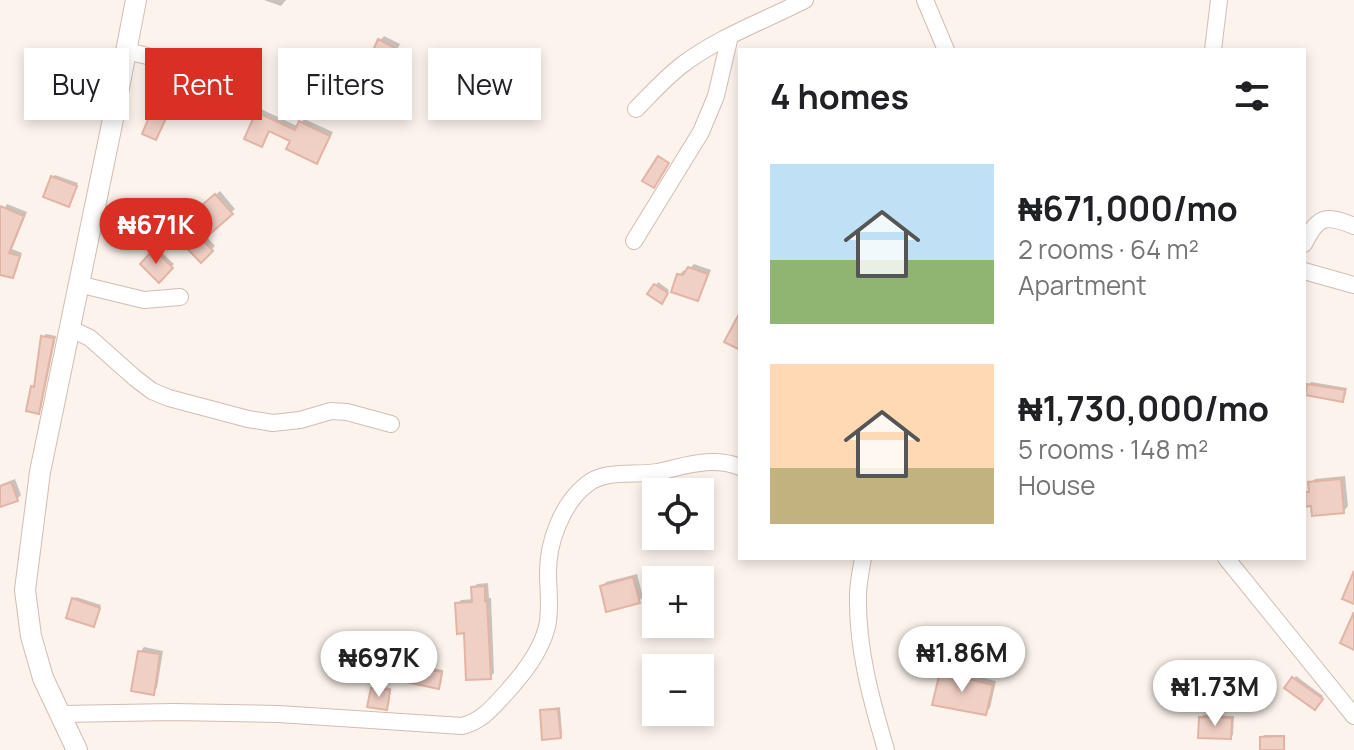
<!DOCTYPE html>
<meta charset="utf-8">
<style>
:root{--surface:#fff;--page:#f6f6f6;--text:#202124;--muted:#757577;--accent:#d93025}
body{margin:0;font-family:Manrope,sans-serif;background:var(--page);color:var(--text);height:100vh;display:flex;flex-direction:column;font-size:30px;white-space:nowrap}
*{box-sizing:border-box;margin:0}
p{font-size:26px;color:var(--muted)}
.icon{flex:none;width:44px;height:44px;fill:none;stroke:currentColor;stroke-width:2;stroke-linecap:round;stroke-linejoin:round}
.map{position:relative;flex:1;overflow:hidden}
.sheet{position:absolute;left:738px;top:48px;width:568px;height:512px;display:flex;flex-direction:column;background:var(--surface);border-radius:0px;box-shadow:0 4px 12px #0003}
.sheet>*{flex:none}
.guide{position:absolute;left:24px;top:48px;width:594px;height:72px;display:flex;gap:16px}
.tools{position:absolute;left:642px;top:478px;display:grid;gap:16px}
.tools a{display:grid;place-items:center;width:72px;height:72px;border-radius:0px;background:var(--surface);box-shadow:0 4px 12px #0003;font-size:40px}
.price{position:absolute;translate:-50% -68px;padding:0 18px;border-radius:28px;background:#fff;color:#222;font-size:26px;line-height:52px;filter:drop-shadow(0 2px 4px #0008)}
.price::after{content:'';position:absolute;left:50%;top:48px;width:24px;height:18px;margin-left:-12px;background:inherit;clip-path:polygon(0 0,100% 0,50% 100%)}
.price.active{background:var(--accent);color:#fff}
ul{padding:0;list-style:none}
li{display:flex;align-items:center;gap:24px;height:200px;padding:0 32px}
li span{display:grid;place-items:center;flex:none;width:224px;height:160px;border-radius:0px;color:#555}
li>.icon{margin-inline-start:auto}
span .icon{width:96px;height:96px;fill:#fffc;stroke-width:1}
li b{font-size:34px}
h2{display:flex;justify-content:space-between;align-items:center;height:96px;padding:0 32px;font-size:34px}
.tag{padding:0 28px;border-radius:0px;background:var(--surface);box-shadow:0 4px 12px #0003;font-size:28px;line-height:72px}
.tag.active{background:var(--accent);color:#fff}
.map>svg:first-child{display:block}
.shadow{fill:#0003}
.building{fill:#f0d0c5;stroke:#e2b4a6;stroke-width:2}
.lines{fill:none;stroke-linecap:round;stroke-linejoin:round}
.minor-casing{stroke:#d1bcb4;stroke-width:18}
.tertiary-casing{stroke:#d1bcb4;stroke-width:22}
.minor{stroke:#fff;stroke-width:16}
.tertiary{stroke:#fff;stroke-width:20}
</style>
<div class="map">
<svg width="1354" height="750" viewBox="0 0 1354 750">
<rect width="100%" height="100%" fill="#fcf3ec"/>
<!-- shadow -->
<path class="shadow" d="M264,0H286L281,6Z
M384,36L400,44L386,72L382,77L370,52Z
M157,106L169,111L156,138L155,109Z
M261,109L299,127L304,119L333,132L320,158L317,162L292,140L257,113Z
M55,175L78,183L68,205L53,177Z
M220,191L235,209L205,235L215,246L201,260L194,223L190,218Z
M7,204L27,212L12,249L22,253L16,272L12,276L0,272V217Z
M152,212L170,226L152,247L144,234L138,229Z
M157,248L174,264L159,280L143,264Z
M694,264L711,270L701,295L697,299L679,275L684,270L687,271Z
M658,282L669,290L664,299L650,294Z
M46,334L56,336L41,409L38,412L33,387L35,385L43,337Z
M1311,382L1347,388L1345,397L1343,400L1309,385Z
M1345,476L1348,506L1344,511L1313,504L1304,493L1311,489L1310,483L1315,479Z
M15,479L21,495L17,499L0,505V485Z
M637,574L643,597L639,601L602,587L606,582Z
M488,583L489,598H491L494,673L490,677L466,631L457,604L461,600L474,599L473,588L477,584Z
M76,597L101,605L93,625L74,599Z
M144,647L163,651L157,688L153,692L140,652Z
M415,665L443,670L441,685L438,687L412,668Z
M947,669L996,681L990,708L986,713L942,674Z
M1296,676L1323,696L1317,705L1287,687Z
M375,686L391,688L389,705L386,708L373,689Z
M560,707L562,734L560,736L542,711L544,709Z
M1203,715L1234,716L1233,735L1230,737L1201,718Z
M1264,735H1285V748L1284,750H1262V738Z"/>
<!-- building -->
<path class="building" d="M378,39L397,49L383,79L363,70L366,65L363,63L368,51L372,53Z
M153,107L168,114L156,140L142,134Z
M256,112L295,130L299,121L330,136L317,164L286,149L290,141L269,131L262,147L244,139Z
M658,156L669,163L654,188L642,181Z
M51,176L77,186L69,207L43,197Z
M215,194L233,214L203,240L213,251L201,263L176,237L191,223L187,218Z
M0,206L24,216L9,253L20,256L13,278L0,275Z
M149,213L169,230L152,249L139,238L142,234L135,229Z
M154,249L173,268L159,283L140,264Z
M688,267L708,274L698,301L671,292L677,274L683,275Z
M654,284L668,293L662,304L647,294Z
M740,312V350L724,342Z
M41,336L54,338L39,414L26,411L31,386L34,387Z
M1307,384L1345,390L1343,402L1305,395Z
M1341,479L1344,513L1312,516L1311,506L1304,507V492H1309L1308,482Z
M11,482L18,501L0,507V486Z
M1354,571V604L1342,599Z
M633,577L640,603L606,612L600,586Z
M485,586V601H487L491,679L466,680L464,633L457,634L455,603L472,602L471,587Z
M72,598L100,608L94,627L66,618Z
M1354,612V650L1340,643Z
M138,651L160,654L154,695L131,691Z
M411,667L442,672L439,689L406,682Z
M940,672L993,685L986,715L932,705Z
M1292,677L1323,699L1315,710L1284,688Z
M371,688L390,690L387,710L367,707Z
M558,709L561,738L542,740L540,710Z
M1199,717L1232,718L1231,739L1198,738Z
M1284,736V750H1260V737Z"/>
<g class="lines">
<!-- minor casing -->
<g class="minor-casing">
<path id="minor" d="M925,0L946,50
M1213,50L1219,0
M127,51L243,80
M636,109C651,94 665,78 682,65C719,37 764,21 805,0
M634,241L701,132L716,96L730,36
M1304,244C1318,216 1325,214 1354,226
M1304,271L1354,285
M78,284L144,300L180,297
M69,328L90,338L135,378L152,391L169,398L248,419L273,423L300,420L331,411L347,412L391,424
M863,558C861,570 858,583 858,596C857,649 871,699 886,750
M1226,558L1354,716
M61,714L173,712L279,714L462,726C482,721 492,708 505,694C523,674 540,653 547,627C551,610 548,590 548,572C548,542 562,504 586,485C604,469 634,476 657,472C686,466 711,456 740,467"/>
</g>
<!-- tertiary casing -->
<g class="tertiary-casing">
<path id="tertiary" d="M77,750L43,678L31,636L25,590L40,472L111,129L136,0"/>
</g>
<!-- minor -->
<use href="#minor" class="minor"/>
<!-- tertiary -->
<use href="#tertiary" class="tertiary"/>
</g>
</svg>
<div class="tools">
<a><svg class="icon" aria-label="locate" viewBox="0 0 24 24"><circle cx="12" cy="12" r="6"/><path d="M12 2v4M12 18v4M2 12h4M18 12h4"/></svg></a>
<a>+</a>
<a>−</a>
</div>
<b class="price active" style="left:156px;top:266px">₦671K</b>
<b class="price" style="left:962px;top:694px">₦1.86M</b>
<b class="price" style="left:379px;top:699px">₦697K</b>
<b class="price" style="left:1215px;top:728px">₦1.73M</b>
<div class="guide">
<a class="tag">Buy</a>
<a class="tag active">Rent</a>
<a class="tag">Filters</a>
<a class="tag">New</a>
</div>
<section class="sheet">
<h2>4 homes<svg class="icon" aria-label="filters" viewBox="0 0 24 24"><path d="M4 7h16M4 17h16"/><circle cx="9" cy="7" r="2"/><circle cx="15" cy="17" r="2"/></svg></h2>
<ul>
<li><span style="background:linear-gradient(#bfe0f5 60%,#8fb573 0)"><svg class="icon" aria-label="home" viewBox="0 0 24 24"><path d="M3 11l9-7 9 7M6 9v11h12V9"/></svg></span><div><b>₦671,000/mo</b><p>2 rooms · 64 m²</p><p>Apartment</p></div></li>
<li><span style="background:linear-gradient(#ffd9b3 65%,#c2b280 0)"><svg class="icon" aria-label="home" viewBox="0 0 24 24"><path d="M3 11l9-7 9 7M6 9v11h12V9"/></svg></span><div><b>₦1,730,000/mo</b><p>5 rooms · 148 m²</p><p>House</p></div></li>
</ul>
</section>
</div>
